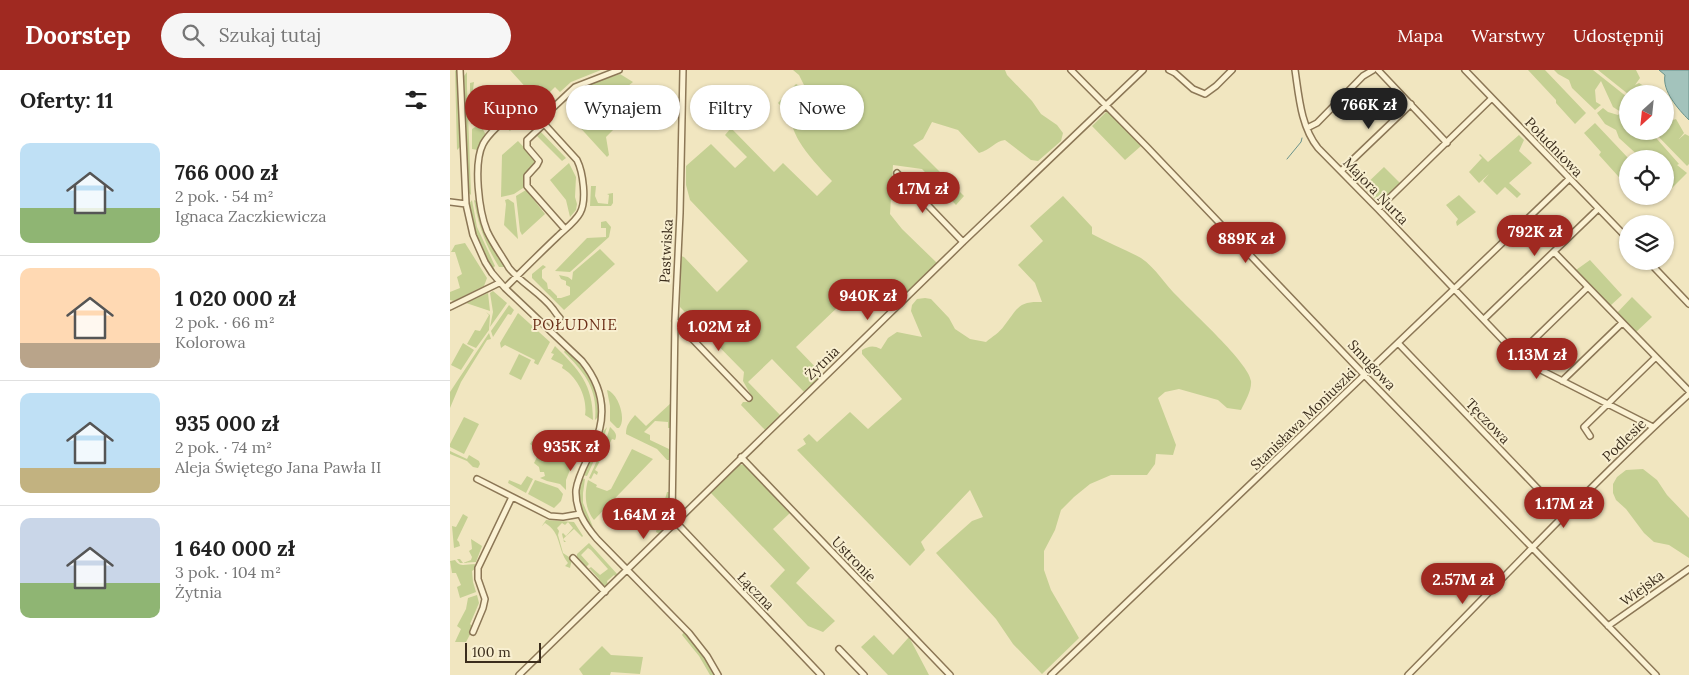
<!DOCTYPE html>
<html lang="pl">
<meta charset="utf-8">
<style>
:root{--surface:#fff;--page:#f6f6f6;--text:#222;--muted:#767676;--line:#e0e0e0;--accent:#a02921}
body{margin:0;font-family:Lora,serif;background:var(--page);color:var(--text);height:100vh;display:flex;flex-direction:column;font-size:19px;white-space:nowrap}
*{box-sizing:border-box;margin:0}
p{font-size:16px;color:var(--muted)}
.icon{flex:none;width:28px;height:28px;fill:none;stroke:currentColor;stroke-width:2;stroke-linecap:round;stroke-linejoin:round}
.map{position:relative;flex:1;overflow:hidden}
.panel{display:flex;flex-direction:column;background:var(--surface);width:450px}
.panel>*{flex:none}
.guide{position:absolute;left:15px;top:15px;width:475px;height:45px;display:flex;gap:10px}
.needle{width:32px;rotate:207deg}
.fabs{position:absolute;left:1169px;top:15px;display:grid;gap:10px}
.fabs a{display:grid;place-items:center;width:55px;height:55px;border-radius:50%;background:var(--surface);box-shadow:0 1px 4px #0004;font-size:25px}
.scale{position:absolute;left:15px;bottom:12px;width:76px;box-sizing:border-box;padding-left:5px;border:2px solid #3b2d1c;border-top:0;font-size:14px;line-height:18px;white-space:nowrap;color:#3b2d1c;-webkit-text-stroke:4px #f8efd0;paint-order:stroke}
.price{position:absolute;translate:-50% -42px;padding:0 11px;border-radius:18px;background:var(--accent);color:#fff;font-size:16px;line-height:32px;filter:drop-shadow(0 1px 2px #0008)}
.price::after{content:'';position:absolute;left:50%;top:30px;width:15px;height:11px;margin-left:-8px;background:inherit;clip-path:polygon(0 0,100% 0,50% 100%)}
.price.active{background:#222;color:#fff}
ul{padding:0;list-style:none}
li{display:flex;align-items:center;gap:15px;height:125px;padding:0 20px}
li+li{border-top:1px solid var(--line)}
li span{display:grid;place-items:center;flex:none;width:140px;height:100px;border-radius:10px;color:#555}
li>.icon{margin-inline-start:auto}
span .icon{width:60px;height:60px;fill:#fffc;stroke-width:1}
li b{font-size:21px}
h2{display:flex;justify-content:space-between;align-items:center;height:60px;padding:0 20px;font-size:21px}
.pill{padding:0 18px;border-radius:22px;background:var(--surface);box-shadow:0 1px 4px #0004;font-size:18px;line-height:45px}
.pill.active{background:var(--accent);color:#fff}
header{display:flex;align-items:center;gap:30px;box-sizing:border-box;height:70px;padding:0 25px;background:var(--accent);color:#fff}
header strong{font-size:24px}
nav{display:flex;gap:28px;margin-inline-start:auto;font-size:18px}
.search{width:350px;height:45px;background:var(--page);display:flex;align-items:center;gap:12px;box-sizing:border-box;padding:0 18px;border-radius:28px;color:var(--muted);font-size:19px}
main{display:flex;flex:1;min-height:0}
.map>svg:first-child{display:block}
.green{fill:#c5d093}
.water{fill:#a3c3bc;stroke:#69928b}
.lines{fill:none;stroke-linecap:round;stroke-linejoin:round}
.stream{stroke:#69928b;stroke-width:1}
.minor-casing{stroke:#8c7756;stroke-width:8}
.minor{stroke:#fbf2d4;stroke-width:5}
.labels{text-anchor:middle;stroke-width:4;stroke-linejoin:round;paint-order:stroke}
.street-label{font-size:14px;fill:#3b2d1c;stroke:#f8efd0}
.neighbourhood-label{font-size:15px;letter-spacing:1px;fill:#6b2f18;stroke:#f8efd0}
</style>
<header>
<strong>Doorstep</strong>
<div class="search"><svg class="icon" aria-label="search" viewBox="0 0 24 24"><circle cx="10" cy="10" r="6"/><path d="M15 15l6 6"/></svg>Szukaj tutaj</div>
<nav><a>Mapa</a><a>Warstwy</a><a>Udostępnij</a></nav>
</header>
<main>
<section class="panel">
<h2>Oferty: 11<svg class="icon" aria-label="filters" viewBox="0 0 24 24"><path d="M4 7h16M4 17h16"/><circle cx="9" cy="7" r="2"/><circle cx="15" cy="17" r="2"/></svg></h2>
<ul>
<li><span style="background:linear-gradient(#bfe0f5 65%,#8fb573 0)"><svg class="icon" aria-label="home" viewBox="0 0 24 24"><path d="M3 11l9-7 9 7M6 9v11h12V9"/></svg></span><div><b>766 000 zł</b><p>2 pok. · 54 m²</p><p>Ignaca Zaczkiewicza</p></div></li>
<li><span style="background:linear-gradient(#ffd9b3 75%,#b9a48a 0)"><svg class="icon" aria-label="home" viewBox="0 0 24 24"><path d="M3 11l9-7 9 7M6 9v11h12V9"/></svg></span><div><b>1 020 000 zł</b><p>2 pok. · 66 m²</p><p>Kolorowa</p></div></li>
<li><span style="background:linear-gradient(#bfe0f5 75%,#c2b280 0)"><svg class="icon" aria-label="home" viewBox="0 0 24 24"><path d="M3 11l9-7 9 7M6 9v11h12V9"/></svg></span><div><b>935 000 zł</b><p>2 pok. · 74 m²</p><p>Aleja Świętego Jana Pawła II</p></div></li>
<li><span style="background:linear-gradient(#c9d6e8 65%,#8fb573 0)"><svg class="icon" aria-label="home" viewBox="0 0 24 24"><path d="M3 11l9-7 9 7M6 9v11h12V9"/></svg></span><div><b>1 640 000 zł</b><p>3 pok. · 104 m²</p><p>Żytnia</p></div></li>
</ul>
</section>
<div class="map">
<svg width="1239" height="605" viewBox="0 0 1239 605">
<rect width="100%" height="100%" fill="#f1e6c0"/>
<!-- green -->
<path class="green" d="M5,0L8,3L10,77L7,80Z
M60,0H151L121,12L110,22L105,17L89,33L86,30L81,35V30L79,32L81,29L78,26L80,22Z
M343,0H555L557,5L582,31L591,44L607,55L613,63L611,71L588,91L581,90L555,70C545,71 541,80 529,83L508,60L482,52L473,69L463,75L514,126L506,135L472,99L443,95L440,144L452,159L487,193L453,226L440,235L416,210L346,277L373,305L355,323L322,289L298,312L331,346L316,361L291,335L293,332H297L302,327L293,311L294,302L230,237L231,186L234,187L267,222L298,191L240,130L236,115V96L261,74L285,98L297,87L275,65L281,58L324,102L333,93L367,126L382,111C370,98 358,86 349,71C340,55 342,47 328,33L346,14L356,19L349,5Z
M1078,0H1095L1136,43L1125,54L1106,33V30Z
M1104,0H1143L1177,27L1178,61H1200L1229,94L1227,95L1237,103L1221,119L1215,114V89H1192L1169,68L1166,60L1155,54L1147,43L1153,38L1158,42L1168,45L1171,42L1163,37L1151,11L1145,20L1146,32L1151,35L1145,40L1122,18L1119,10L1108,4Z
M1148,0H1186L1190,8L1185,15L1189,13L1207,24H1178Z
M17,2V16L21,125L18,122L14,6Z
M170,4L183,12L173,20L139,18L133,22L132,21L138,15Z
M24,12L22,27L40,45L64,28L69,31L67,37L65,34L57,42L59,44L58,45L55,43L53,46L49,45L41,47H36L20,29V13Z
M1215,28L1222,41L1219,43L1223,50L1226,49L1234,63L1229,69L1235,64L1239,66V94L1237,96L1203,61H1215Z
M121,30L123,32L121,35L127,44L142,32L149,33V39L133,49L127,46L116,34Z
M657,41L691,76L675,90L642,56Z
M149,44L168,45L171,52L156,67L159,85L157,87L125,52L128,49L139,58L144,54L141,49Z
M63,50H81L87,57L82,61L76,54L68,53L60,61L55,57Z
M1145,53L1179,89H1178L1177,116L1149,85L1151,82L1134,63Z
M30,54L36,65L28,80L22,79V59Z
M90,61L116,88L112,91L86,65Z
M1069,65L1074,70L1069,81L1082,93L1059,113L1071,124L1067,128L1055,117L1047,125L1033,111L1039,104L1029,113L1019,102L1032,88L1029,85L1030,84L1038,92Z
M68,71L85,89V92C80,100 69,107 76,116L64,124L51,127L52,85Z
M119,93L126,107L125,127L127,134L126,140L120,147L116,130L100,110Z
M934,97L950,113L929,133L913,117Z
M141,116H146L145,126L148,133L158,134L159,125L157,124L163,123V133L161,136H140Z
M76,120L95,144L72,165L70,161L66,126Z
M1009,125L1026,142L1007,156L1006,152L1008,149L996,135Z
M613,126L642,157V164C658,173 675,179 691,188C706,198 715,215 728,227C742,242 799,293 801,311C802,320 795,332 791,340L777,338L768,330L729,319L715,322L708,328L726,375L723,385L706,384L705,394L697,405H661L640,414L624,427L611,440L605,460L594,481V500L601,520L629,568L592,604L563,574L546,549L486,483L522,451L533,447L520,420L471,472L475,480L460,496L347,380L356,374L353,369L359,364L367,372L400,342L418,359L452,329L412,284V280C419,276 423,275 431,279L438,268L447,262L472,267L461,241L462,235L467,229L475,228L481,229L499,248L505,259L520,269L536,272C542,267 550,262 554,256C568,238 568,231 592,232L585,213L568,195L593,171L580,156Z
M58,129L64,133L68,169L54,155L56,134L55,130Z
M22,130L27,157L45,196L43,198C28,182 22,155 19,134Z
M24,130L28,132L32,152L56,197H49C36,176 28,155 24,130Z
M156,151L161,157L159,167L120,202L105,201L137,168L156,167V158H151V152Z
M15,173L37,208L34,216L4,231L0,230V222L10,218L7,207L12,204L5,182H1L5,175Z
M150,179L165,194L114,240L82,208V204L93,195L96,197L92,200V208L97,213L98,219H100L107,226V228H111L120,225V217L116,215V211L111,209L109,205L118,207L122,210L123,202Z
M1140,190L1172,225L1160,236L1126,200Z
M43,221L57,233L40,257L43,242L40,223Z
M38,223L40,241L16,233Z
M1182,227L1202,247L1185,263L1166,244Z
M59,235L64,240L61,245L58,244L43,267L41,261Z
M36,242L40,245L39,260L26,278L17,274L25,260L30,261L39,245Z
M68,243L100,272L88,295L84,293L85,290L55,275L51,278L50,273Z
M39,263L41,269L37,270L11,312L0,338V322Z
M13,273L24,280L11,300L1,295Z
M105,276C129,300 143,314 143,350L135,345C138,328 127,306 112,298L113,295L101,289L104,284L101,283Z
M116,279C136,299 149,318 148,347L145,350C148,319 135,303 114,282Z
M69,284L81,290L71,310L59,304Z
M157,320C168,323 177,349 169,358H167L160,351V336Z
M221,333V358H218V352L205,351L194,362L200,365V370L219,379V390H217L207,379L176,364C176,355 180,351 185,345L196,356Z
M14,347L29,354L14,384L0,377V374Z
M157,357L152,373L137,406L133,405L152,363Z
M160,357C164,361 168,364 165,370L162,369L145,400L148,402L147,405L144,403L141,409L139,408L155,373Z
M82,371C91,375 99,376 108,381L106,386L120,392L121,391L111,385L112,383L124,390L116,410V420L110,414L97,411L90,408L95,406L94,402H90L89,397L84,393L90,381L80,374Z
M182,379L203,389L144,450C135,439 134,424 138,410L147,415L146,417L157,421L161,419Z
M0,381L17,389L19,385L29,391L30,394L28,398L23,397L17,391L0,384Z
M288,394L294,395L340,443L323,459L360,498L346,513L385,551L373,562L358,556L320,516L335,500L260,422Z
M1193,399L1207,410L1217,425L1239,448V488L1219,475L1204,472L1194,463L1176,439L1166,430L1163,423V414L1167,407L1176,400Z
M77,406L83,409L76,423L58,413L59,410L71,415Z
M132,408L135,409L133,423V433L143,457C129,445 127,426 132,408Z
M85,410L108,418L113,424L111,431L104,438L78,424Z
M217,422H219L221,451L219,453L217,448L213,447L212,451L218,456L210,464L206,462Z
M13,444L18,447L7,470L9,472L10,476L4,478L2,456L6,457Z
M96,450L124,452L133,466L132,467L124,459L113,469L116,472H114L112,464L113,463L116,466L123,458L118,452L115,455L112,453L107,458L109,461L108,465L113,483L122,489L120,498L115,496L118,493C107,479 112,463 95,453L92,456Z
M21,469L32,476L26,492L10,493L7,489H10L13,493L21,490L22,487L19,481L22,479Z
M139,473L168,505L166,507L164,505L157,511L158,515L155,516L148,512L149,509L140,499L137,500L141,497L150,505L158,499L141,480L138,478L131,485L139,494L136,497L127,487V484Z
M5,490C10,498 16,494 25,494V499L22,501L23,512L26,522L10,528L7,517L11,515L6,503H2L0,491Z
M27,525L29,533L20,554L24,557L16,572H5L11,559L7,556L16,539L18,528Z
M234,562L247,577L265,605H260L249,586L232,565Z
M424,565L443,585L459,567L479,605H438L411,577Z
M152,576L161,585L193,587L190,604L161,602L160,605H133L129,599Z"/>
<!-- water -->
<path class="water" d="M1209,0H1239V50C1228,39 1212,21 1215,5Z"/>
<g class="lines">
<!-- stream -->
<path class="stream" d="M837,89L851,72L852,68"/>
<!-- minor casing -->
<g class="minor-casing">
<path id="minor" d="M10,0L16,134L23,165L35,192L42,203L55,218L132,291C153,317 158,346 143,377C137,391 128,405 126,420C125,440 135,455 147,469L239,563L257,586L268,605
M233,0L230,143L225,250L222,448L371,605
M621,0L697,77L922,313L1206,605
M719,0L725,3L743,19L755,24L766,16L782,0
M845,0C849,27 851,57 868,78L928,139L1071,289L1079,294L1203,357
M928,0L997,73
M1015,0L1178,169
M90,50L125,17L169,0
M94,54L77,70V77L89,91L87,95L77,106V116L115,159
M857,58L867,53L913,6L923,0
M891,101L961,34
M447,103L513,172
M0,132L16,134
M928,139L1042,28
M1105,183L1239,321
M1198,191L1239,234
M55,218C72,201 90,183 108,166C115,159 125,152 130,143C137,131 133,102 127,90L75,33C62,45 41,59 33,74C23,94 29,141 37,161C43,174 52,186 59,198C71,213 91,223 103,239C105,242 107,245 110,248
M0,237L49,213
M1034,249L1148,139
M225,251L299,328
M948,273L1113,445
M1068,285L1138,217
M1112,311L1172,253
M1140,366L1134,357L1206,287
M291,387L500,605
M27,409L100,446L113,447L130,444
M123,488L155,522
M1158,556L1239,499
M23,562L33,538L35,529L28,509V498L62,427
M389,579L414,605
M69,605L513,172L693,0
M601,605L1119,109
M958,605C1051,511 1141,414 1239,324"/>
</g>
<!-- minor -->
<use href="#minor" class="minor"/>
</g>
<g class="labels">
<!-- street labels -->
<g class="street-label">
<text transform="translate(1104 77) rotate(46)" y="5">Południowa</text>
<text transform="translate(926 121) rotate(46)" y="5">Majora Nurta</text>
<text transform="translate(216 181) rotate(-87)" y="5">Pastwiska</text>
<text transform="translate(372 293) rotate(-44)" y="5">Żytnia</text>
<text transform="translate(922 295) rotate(47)" y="5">Smugowa</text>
<text transform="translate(853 349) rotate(-44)" y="5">Stanisława Moniuszki</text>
<text transform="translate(1038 351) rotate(46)" y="5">Tęczowa</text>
<text transform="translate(1174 370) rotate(-44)" y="5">Podlesie</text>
<text transform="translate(404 489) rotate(46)" y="5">Ustronie</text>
<text transform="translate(1192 518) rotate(-36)" y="5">Wiejska</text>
<text transform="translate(306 521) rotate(46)" y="5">Łączna</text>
</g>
<!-- neighbourhood labels -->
<g class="neighbourhood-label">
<text x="125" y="260">POŁUDNIE</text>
</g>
</g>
</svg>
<div class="fabs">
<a><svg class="needle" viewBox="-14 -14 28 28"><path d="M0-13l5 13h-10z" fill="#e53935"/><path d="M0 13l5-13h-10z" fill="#767676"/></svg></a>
<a><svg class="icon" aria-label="locate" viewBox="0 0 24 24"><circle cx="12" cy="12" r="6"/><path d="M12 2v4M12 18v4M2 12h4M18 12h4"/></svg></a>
<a><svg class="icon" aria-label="layers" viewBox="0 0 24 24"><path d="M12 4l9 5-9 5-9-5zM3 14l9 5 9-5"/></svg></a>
</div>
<div class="scale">100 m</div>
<b class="price active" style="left:919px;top:60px">766K zł</b>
<b class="price" style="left:473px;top:144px">1.7M zł</b>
<b class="price" style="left:1085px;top:187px">792K zł</b>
<b class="price" style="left:796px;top:194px">889K zł</b>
<b class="price" style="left:418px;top:251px">940K zł</b>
<b class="price" style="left:269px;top:282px">1.02M zł</b>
<b class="price" style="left:1087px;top:310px">1.13M zł</b>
<b class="price" style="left:121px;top:402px">935K zł</b>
<b class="price" style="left:1114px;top:459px">1.17M zł</b>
<b class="price" style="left:194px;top:470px">1.64M zł</b>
<b class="price" style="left:1013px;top:535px">2.57M zł</b>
<div class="guide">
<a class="pill active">Kupno</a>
<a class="pill">Wynajem</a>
<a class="pill">Filtry</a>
<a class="pill">Nowe</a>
</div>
</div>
</main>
